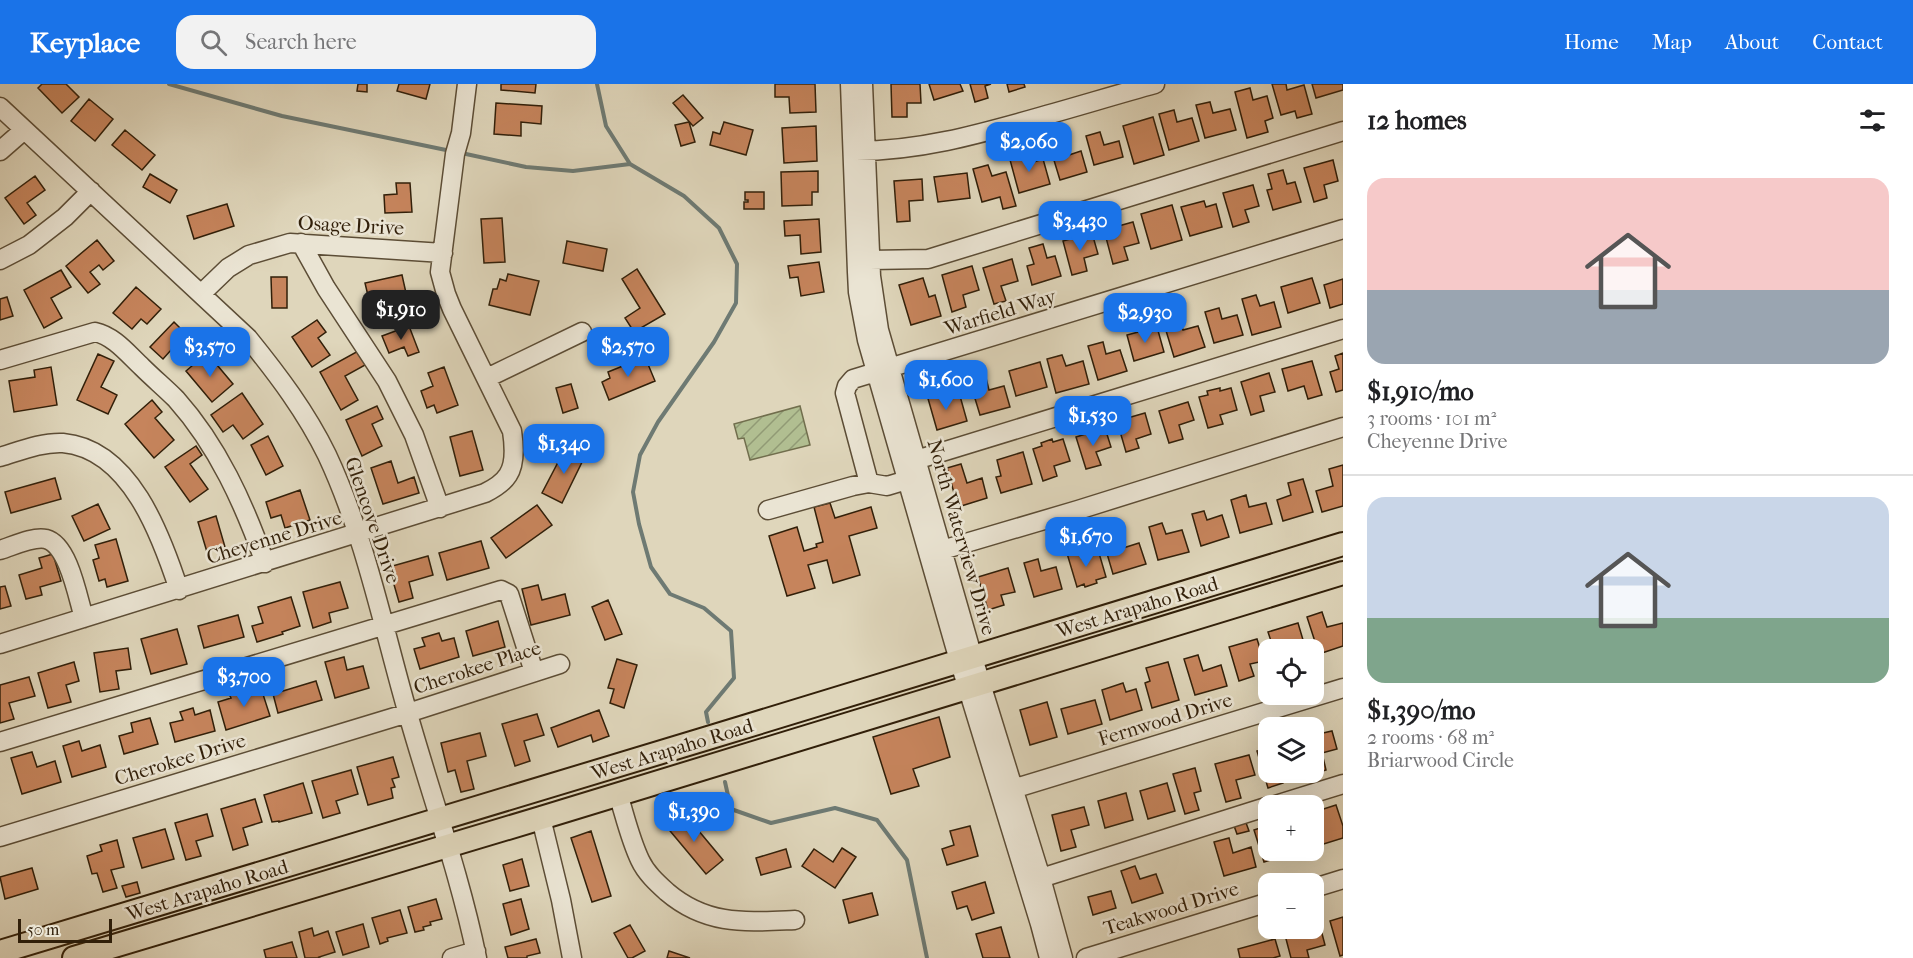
<!DOCTYPE html>
<meta charset="utf-8">
<style>
:root{--surface:#fff;--page:#f2f2f2;--text:#202124;--muted:#757577;--line:#e0e0e0;--accent:#1a73e8}
body{margin:0;font-family:"IM FELL French Canon",serif;background:var(--page);color:var(--text);height:100vh;display:flex;flex-direction:column;font-size:22px;white-space:nowrap}
*{box-sizing:border-box;margin:0}
p{font-size:20px;color:var(--muted)}
.icon{flex:none;width:33px;height:33px;fill:none;stroke:currentColor;stroke-width:2;stroke-linecap:round;stroke-linejoin:round}
.map{position:relative;flex:1;overflow:hidden}
.panel{display:flex;flex-direction:column;background:var(--surface);width:570px}
.panel>*{flex:none}
.buttons{position:absolute;left:1258px;top:555px;display:grid;gap:12px}
.buttons a{display:grid;place-items:center;width:66px;height:66px;border-radius:12px;background:var(--surface);box-shadow:0 6px 24px #0002;font-size:30px}
.scale{position:absolute;left:18px;bottom:15px;width:94px;box-sizing:border-box;padding-left:6px;border:3px solid #311f09;border-top:0;font-size:16px;line-height:21px;white-space:nowrap;color:#311f09;-webkit-text-stroke:4px #eae4d3;paint-order:stroke}
.price{position:absolute;translate:-50% -51px;padding:0 14px;border-radius:12px;background:var(--accent);color:#fff;font-size:20px;line-height:39px;filter:drop-shadow(0 2px 3px #0008)}
.price::after{content:'';position:absolute;left:50%;top:36px;width:18px;height:14px;margin-left:-9px;background:inherit;clip-path:polygon(0 0,100% 0,50% 100%)}
.price.active{background:#222;color:#fff}
ul{padding:0;list-style:none}
li{display:grid;align-content:center;gap:12px;height:318px;padding:0 24px}
li+li{border-top:2px solid var(--line)}
li span{display:grid;place-items:center;height:186px;border-radius:18px;color:#555}
li>.icon{margin-inline-start:auto}
span .icon{width:108px;height:108px;fill:#fffc;stroke-width:1}
li b{font-size:26px}
h2{display:flex;justify-content:space-between;align-items:center;height:72px;padding:0 24px;font-size:26px}
header{display:flex;align-items:center;gap:36px;box-sizing:border-box;height:84px;padding:0 30px;background:var(--accent);color:#fff}
header strong{font-size:28px}
nav{display:flex;gap:33px;margin-inline-start:auto;font-size:21px}
.search{width:420px;height:54px;background:var(--page);display:flex;align-items:center;gap:15px;box-sizing:border-box;padding:0 21px;border-radius:18px;color:var(--muted);font-size:22px}
main{display:flex;flex:1;min-height:0}
.map>svg:first-child{display:block}
.garden{fill:url(#garden-furrows);stroke:#716e4d;stroke-width:1.5}
.lines{fill:none;stroke-linecap:round;stroke-linejoin:round}
.stream{stroke:#6e7a73;stroke-width:4}
.building{fill:#c6845c;stroke:#311f09;stroke-width:1.5}
.minor-casing{stroke:#5c4d36;stroke-width:21}
.major-casing{stroke:#311f09;stroke-width:26}
.minor{stroke:#eae4d3;stroke-width:18}
.major{stroke:#dfd6bb;stroke-width:22}
.labels{text-anchor:middle;stroke-width:5;stroke-linejoin:round;paint-order:stroke}
.street-label{font-size:20px;fill:#311f09;stroke:#eae4d3}
</style>
<header>
<strong>Keyplace</strong>
<div class="search"><svg class="icon" aria-label="search" viewBox="0 0 24 24"><circle cx="10" cy="10" r="6"/><path d="M15 15l6 6"/></svg>Search here</div>
<nav><a>Home</a><a>Map</a><a>About</a><a>Contact</a></nav>
</header>
<main>
<div class="map">
<svg width="1343" height="874" viewBox="0 0 1343 874">
<defs>
<pattern id="garden-furrows" width="10" height="10" patternUnits="userSpaceOnUse" patternTransform="scale(1.5)"><rect width="10" height="10" fill="#b1be91"/><path d="M-1 1l2-2M0 10L10 0M9 11l2-2" fill="none" stroke="#919a75"/></pattern>
</defs>
<rect width="100%" height="100%" fill="#dfd6bb"/>
<filter id="stains"><feTurbulence type="fractalNoise" baseFrequency=".00333" numOctaves="4"/><feColorMatrix values="0 0 0 0 .2 0 0 0 0 .09 0 0 0 0 .02 0 0 0 .5 -.17"/></filter>
<radialGradient id="worn" r=".72"><stop offset=".6" stop-color="#630" stop-opacity="0"/><stop offset="1" stop-color="#630" stop-opacity=".3"/></radialGradient>
<!-- garden -->
<path class="garden" d="M800,322L810,361L750,376L744,354L738,355L734,340Z"/>
<g class="lines">
<!-- stream -->
<path class="stream" d="M169,0L282,32L446,66
M597,0L606,42L630,80L684,112L719,144L737,180L736,219L714,258L658,338L640,371L633,408L639,440L651,483L670,510L704,524L731,547L734,594L706,628L708,638
M466,70L526,83L573,87L630,80
M725,698L731,725L771,739L835,724L877,736L907,776L927,874"/>
</g>
<!-- building -->
<path class="building" d="M42,0H66L79,13L62,29L38,4Z
M358,0H367V8L357,7Z
M399,0H430L426,15L397,7Z
M501,0H536L535,9L501,6Z
M775,0H815L816,28L790,29L789,13H775Z
M891,0H920L921,19H907V33H892Z
M929,0H960L963,7L934,16Z
M970,0H991L985,2L988,14L975,18Z
M1007,0H1024L1025,3L1009,8Z
M1272,0H1286L1287,6L1304,1L1312,30L1297,34L1295,27L1281,31Z
M1312,0H1343V6L1316,14Z
M1250,4L1253,16L1267,12L1273,34L1265,37L1268,48L1247,54L1235,8Z
M683,11L703,34L693,42L673,19Z
M89,15L113,35L95,57L71,37Z
M1210,18L1213,29L1230,25L1236,46L1205,54L1196,21Z
M496,19L542,22L541,40L521,38V52L494,50Z
M1174,26L1177,38L1192,34L1199,57L1169,66L1159,30Z
M1153,33L1164,71L1134,80L1123,42Z
M689,38L695,58L681,62L675,41Z
M724,38L753,46L746,71L710,61L713,48L720,50Z
M816,42L817,77L784,79L782,44Z
M125,46L155,71L142,86L112,61Z
M1100,48L1104,61L1119,57L1123,73L1094,81L1086,52Z
M1062,60L1066,72L1081,67L1087,88L1060,96L1050,63Z
M1023,68L1027,80L1043,75L1050,100L1019,109L1009,72Z
M1333,76L1338,97L1324,101L1327,114L1314,118L1304,84Z
M988,81L992,92L1006,88L1016,122L1003,125L1000,113L982,118L973,85Z
M1283,86L1287,100L1295,98L1301,118L1273,126L1267,106L1272,105L1268,90Z
M818,87V108H812V121L782,122L781,88Z
M967,89L970,114L938,118L934,93Z
M150,90L177,106L170,119L143,103Z
M35,92L45,106L27,119L36,131L24,140L5,114Z
M922,95L923,116L909,117L910,137L897,138L894,97Z
M396,99H410L412,128L385,129L384,111L397,110Z
M1253,101L1259,122L1245,126L1249,138L1233,143L1223,109Z
M745,108H764V125H744V118H748V116H745Z
M1204,117L1206,123L1216,120L1222,143L1190,152L1181,123Z
M227,120L234,142L194,155L187,132Z
M1172,121L1182,156L1151,165L1141,130Z
M502,134L505,178L484,179L481,135Z
M819,135L821,168L801,170L800,151L785,152L784,137Z
M1133,138L1139,159L1124,163L1128,176L1113,180L1104,146Z
M1092,149L1098,170L1084,174L1087,187L1072,191L1063,157Z
M97,156L114,177L103,186L99,181L90,188L100,200L88,209L66,182Z
M567,157L607,165L603,187L563,179Z
M1043,160L1047,174L1055,172L1061,192L1032,201L1027,182L1034,180L1029,164Z
M1012,175L1018,197L1001,202L1006,217L994,220L983,184Z
M819,178L824,208L801,212L798,193L790,194L788,182Z
M972,182L979,206L963,211L966,223L952,228L942,191Z
M637,185L665,230L634,248L625,234L640,224L622,195Z
M61,186L71,203L51,214L62,234L44,244L24,206Z
M508,190L539,197L530,231L489,221L493,205H497L500,195L506,197Z
M402,191L410,227L389,232L385,213L369,216L365,199Z
M271,193H287V224H272Z
M923,194L929,213L935,211L941,232L911,241L899,201Z
M1312,194L1320,219L1288,229L1281,203Z
M1343,195V220L1330,224L1324,201Z
M136,203L161,225L147,240L141,235L132,245L113,229Z
M1256,211L1260,222L1274,218L1281,243L1252,251L1242,215Z
M7,213L13,232L0,236V215Z
M1219,224L1222,235L1237,231L1243,251L1214,259L1205,228Z
M1180,235L1183,246L1198,242L1205,263L1174,273L1164,240Z
M317,236L326,248L318,254L330,271L312,283L292,253Z
M174,238L195,259L180,275L171,266L163,275L150,263Z
M409,242L419,268L408,272L404,263L389,269L382,252Z
M1157,243L1164,268L1134,277L1127,251Z
M1103,258L1106,270L1120,266L1127,287L1098,296L1088,262Z
M360,266L367,280L345,292L358,316L341,326L320,288Z
M207,269L233,300L212,318L186,287Z
M1343,269V306L1336,308L1330,288L1339,285L1335,272Z
M98,270L114,277L101,303L117,311L108,330L77,316Z
M1062,271L1066,282L1083,277L1089,300L1056,309L1047,275Z
M645,273L655,297L609,316L602,298L610,294L608,288Z
M1312,277L1322,311L1308,315L1304,302L1288,307L1282,285Z
M1040,278L1047,303L1016,312L1009,287Z
M51,283L57,321L14,328L9,297L35,293L34,286Z
M444,283L458,321L437,329L434,321L427,324L421,307L433,302L428,289Z
M1269,289L1275,308L1260,312L1264,327L1251,331L1241,298Z
M986,294L989,306L1004,302L1010,323L980,331L970,298Z
M571,300L578,324L563,329L556,304Z
M1220,304V307L1231,304L1237,326L1220,331L1223,340L1208,344L1199,313L1208,311L1207,307Z
M941,307L944,317L960,312L967,337L937,346L927,311Z
M242,309L263,340L243,355L233,341L223,348L211,331Z
M152,316L162,328L155,334L174,356L154,374L125,340Z
M1188,318L1194,336L1179,341L1183,355L1169,359L1159,327Z
M377,322L383,335L372,340L382,362L362,372L346,336Z
M1145,329L1151,350L1136,355L1139,364L1126,368L1117,337Z
M1105,344L1111,363L1096,368L1101,381L1086,385L1076,353Z
M472,347L483,386L460,392L450,353Z
M268,352L283,382L266,391L251,361Z
M1052,355L1053,358L1063,355L1070,377L1054,382L1057,392L1043,397L1033,365L1042,362L1041,359Z
M196,362L202,371L190,380L208,405L190,418L165,383Z
M566,363L585,372L562,419L542,409Z
M1023,368L1032,400L1001,409L996,393L1001,392L997,376Z
M391,377L398,399L414,393L419,409L383,420L371,384Z
M961,380L967,399L982,394L987,414L958,423L947,384Z
M1343,381V422L1322,428L1316,407L1333,402L1329,385Z
M55,394L61,415L11,429L5,408Z
M1303,395L1313,428L1283,437L1277,416L1291,411L1288,399Z
M300,406L310,436L285,444L281,431L271,434L266,418Z
M1246,411L1249,423L1266,419L1272,440L1240,449L1231,416Z
M830,419L835,434L871,423L877,444L849,452L860,491L833,499L827,476L808,481L815,504L787,512L769,452L797,443L804,467L817,463L816,460L823,458L814,423Z
M98,420L110,445L84,457L72,432Z
M537,421L552,441L506,474L491,454Z
M1204,427L1207,436L1222,431L1229,453L1201,462L1192,430Z
M216,432L225,463L207,468L198,438Z
M1162,439L1166,450L1182,446L1189,468L1158,476L1149,443Z
M1116,451L1120,465L1139,459L1146,480L1113,490L1103,456Z
M116,455L128,497L107,503L105,495L99,497L93,476L99,474L95,461Z
M481,457L489,484L447,496L439,469Z
M1078,462L1082,475L1099,469L1106,493L1096,496L1097,499L1085,503L1084,500L1077,503L1066,466Z
M53,470L61,497L40,503L42,511L26,515L19,491L42,484L39,474Z
M428,472L433,491L409,498L413,514L399,518L389,483Z
M1038,475L1041,487L1056,483L1062,505L1034,513L1024,479Z
M1008,484L1015,508L1001,511L1004,521L988,526L978,493Z
M340,498L348,524L329,529L331,538L313,544L303,508Z
M538,501L542,516L565,510L570,531L531,541L522,505Z
M5,502L11,522L0,525V503Z
M291,513L300,542L282,548L283,550L257,558L252,542L263,539L258,523Z
M608,516L622,550L605,556L592,523Z
M1322,528L1327,543L1343,539V562L1319,570L1307,533Z
M238,531L244,553L204,564L198,542Z
M498,537L505,563L473,572L466,547Z
M1298,539L1306,566H1274L1268,548Z
M177,545L187,580L151,590L141,555Z
M439,549L442,557L454,554L459,573L420,585L414,565L425,562L422,554Z
M1257,555L1264,577L1250,580L1254,592L1239,597L1229,563Z
M128,564L131,585L116,587L119,605L100,608L94,569Z
M1198,571L1203,587L1221,581L1227,602L1195,611L1184,575Z
M344,573L347,586L363,582L369,604L335,614L325,578Z
M617,575L637,581L624,624L610,619L614,605L608,604Z
M74,578L79,597L66,601L71,618L48,624L38,589Z
M1168,578L1179,616L1152,624L1145,599L1150,597L1146,584Z
M29,593L35,612L9,619L14,635L0,639V601Z
M316,597L322,616L278,629L273,610Z
M1123,599L1126,608L1136,605L1142,626L1110,636L1102,606Z
M260,601L270,632L226,646L218,618L231,614L229,610Z
M1095,616L1102,640L1068,650L1061,625Z
M1047,618L1057,653L1030,661L1020,626Z
M193,624L195,631L210,626L215,647L175,658L170,639L183,636L180,628Z
M599,626L609,652L593,658L591,651L558,663L551,644Z
M537,630L544,651L524,657L530,677L515,682L502,640Z
M939,633L950,673L913,685L919,702L891,710L873,653Z
M150,634L158,660L124,670L119,652L133,648L131,639Z
M1332,647L1337,665L1322,669L1326,686L1309,691L1308,688H1314V651Z
M480,649L486,672L467,677L474,705L461,708L455,686L448,688L441,659Z
M79,657L82,667L100,661L106,683L72,693L63,662Z
M1269,664V688H1280L1283,699L1268,704L1257,667Z
M32,668L37,683L55,677L61,698L22,710L11,674Z
M1249,671L1255,691L1236,696L1241,714L1226,718L1215,680Z
M393,673L399,693L392,695L395,703L391,704L393,714L368,721L357,683Z
M1195,684L1201,707L1194,709L1199,726L1185,730L1173,690Z
M351,686L358,710L336,717L340,729L323,734L312,697Z
M303,699L312,729L279,738V737L272,738L264,711Z
M1167,699L1175,727L1148,735L1140,707Z
M1126,709L1133,736L1105,744L1098,717Z
M255,715L262,738L243,744L248,761L233,766L221,725Z
M1336,721L1343,742V754L1314,763V728Z
M1084,723L1089,741L1071,746L1076,763L1061,767L1052,731Z
M683,728L723,776L706,790L666,742Z
M207,730L213,752L196,757L201,772L186,776L175,739Z
M1245,736L1249,747L1237,750L1233,739Z
M1269,741V766H1295L1296,768L1264,778L1254,746Z
M970,742L978,772L947,781L942,765L954,761L950,747Z
M165,745L174,775L142,784L133,754Z
M591,747L611,812L592,818L571,754Z
M1229,754L1233,769L1251,763L1256,783L1224,792L1214,758Z
M117,756L124,783L111,786L117,804L103,808L97,789L92,790L87,772L102,767L100,761Z
M842,764L856,773L835,804L802,782L814,765L833,778Z
M786,765L791,783L761,791L756,774Z
M522,775L529,802L510,807L503,781Z
M1135,782L1140,795L1156,790L1163,809L1132,819L1121,787Z
M32,784L38,805L5,815L0,793Z
M137,798L140,809L126,813L122,802Z
M985,798L994,829L972,836L967,822L957,825L952,808Z
M1111,807L1116,824L1093,831L1088,813Z
M872,809L878,831L849,839L843,816Z
M436,815L442,835L430,838L431,841L423,843L424,846L415,848L408,823Z
M521,815L529,845L511,851L503,820Z
M400,826L407,849L387,854L388,857L380,860L372,834Z
M1343,833V871L1340,872L1330,837Z
M363,840L369,863L343,871L336,848Z
M630,841L645,867L632,874H628L614,849Z
M1320,842L1325,861L1307,866L1309,874H1291L1285,851Z
M1001,843L1010,874H983L976,850Z
M312,844L314,852L328,847L335,868L319,873L320,874H305L299,848Z
M536,855L540,869L527,872V874H508L505,863Z
M1275,855L1280,872L1273,874H1240L1238,865Z
M292,858L297,874H266L264,866Z
M669,867L690,874H667Z"/>
<g class="lines">
<!-- minor casing -->
<g class="minor-casing">
<path id="minor" d="M850,0L857,188L858,208L867,256L956,566L1040,840L1049,874
M863,0L871,192L879,246L973,574L1041,794L1063,874
M0,23L248,254C278,291 306,328 327,371C365,452 383,543 408,630C431,711 460,791 477,874
M0,67L24,46
M856,67C918,67 976,51 1036,34C1076,23 1115,11 1155,0
M301,159L326,204L387,297L414,351L440,424
M0,176L29,161L65,133L91,107
M870,176L928,175L1343,47
M201,210L228,184L249,171L290,159L443,169
M0,276L95,248C114,252 128,270 142,283C153,294 165,304 176,315C218,362 244,420 265,479
M487,294L582,248
M0,373C20,367 41,358 63,359C130,365 161,451 179,506
M916,376L1343,245
M869,399L887,402L907,396
M768,426L853,402L869,399L845,309L847,302L853,295L1343,145
M0,466C13,462 33,452 46,455C69,461 78,515 84,534
M932,469L1078,426L1343,343
M0,560L485,409C493,405 503,399 508,391C516,379 514,360 512,347L452,225L446,210L440,188L455,70L461,49L467,0
M0,658L501,506L509,510L534,588
M1003,708L1343,604
M618,710C625,732 630,755 640,776C646,789 657,799 667,808C707,842 746,838 795,836
M1272,722L1343,700
M541,734L561,816L572,874
M0,753L408,629L560,580
M1041,794L1269,722
M1314,804L1343,795
M452,874L476,867
M1086,874L1269,818"/>
</g>
<!-- major casing -->
<g class="major-casing">
<path id="major" d="M0,868L708,654L1343,460
M74,874L541,734L1343,489"/>
</g>
<!-- minor -->
<use href="#minor" class="minor"/>
<!-- major -->
<use href="#major" class="major"/>
</g>
<g class="labels">
<!-- street labels -->
<g class="street-label">
<text transform="translate(351 141) rotate(3)" y="7">Osage Drive</text>
<text transform="translate(1000 228) rotate(-17)" y="7">Warfield Way</text>
<text transform="translate(373 436) rotate(71)" y="7">Glencove Drive</text>
<text transform="translate(274 453) rotate(-17)" y="7">Cheyenne Drive</text>
<text transform="translate(962 453) rotate(74)" y="7">North Waterview Drive</text>
<text transform="translate(1137 523) rotate(-17)" y="7">West Arapaho Road</text>
<text transform="translate(477 583) rotate(-18)" y="7">Cherokee Place</text>
<text transform="translate(1165 635) rotate(-17)" y="7">Fernwood Drive</text>
<text transform="translate(672 665) rotate(-17)" y="7">West Arapaho Road</text>
<text transform="translate(180 675) rotate(-17)" y="7">Cherokee Drive</text>
<text transform="translate(207 806) rotate(-17)" y="7">West Arapaho Road</text>
<text transform="translate(1171 824) rotate(-17)" y="7">Teakwood Drive</text>
</g>
</g>
<rect width="100%" height="100%" filter="url(#stains)"/>
<rect width="100%" height="100%" fill="url(#worn)"/>
</svg>
<div class="buttons">
<a><svg class="icon" aria-label="locate" viewBox="0 0 24 24"><circle cx="12" cy="12" r="6"/><path d="M12 2v4M12 18v4M2 12h4M18 12h4"/></svg></a>
<a><svg class="icon" aria-label="layers" viewBox="0 0 24 24"><path d="M12 4l9 5-9 5-9-5zM3 14l9 5 9-5"/></svg></a>
<a>+</a>
<a>−</a>
</div>
<div class="scale">50 m</div>
<b class="price" style="left:1029px;top:89px">$2,060</b>
<b class="price" style="left:1080px;top:168px">$3,430</b>
<b class="price active" style="left:401px;top:257px">$1,910</b>
<b class="price" style="left:1145px;top:260px">$2,930</b>
<b class="price" style="left:210px;top:294px">$3,570</b>
<b class="price" style="left:628px;top:294px">$2,570</b>
<b class="price" style="left:946px;top:327px">$1,600</b>
<b class="price" style="left:1093px;top:363px">$1,530</b>
<b class="price" style="left:564px;top:391px">$1,340</b>
<b class="price" style="left:1086px;top:484px">$1,670</b>
<b class="price" style="left:244px;top:624px">$3,700</b>
<b class="price" style="left:694px;top:759px">$1,390</b>
</div>
<section class="panel">
<h2>12 homes<svg class="icon" aria-label="filters" viewBox="0 0 24 24"><path d="M4 7h16M4 17h16"/><circle cx="9" cy="7" r="2"/><circle cx="15" cy="17" r="2"/></svg></h2>
<ul>
<li><span style="background:linear-gradient(#f6c9c9 60%,#9aa5b1 0)"><svg class="icon" aria-label="home" viewBox="0 0 24 24"><path d="M3 11l9-7 9 7M6 9v11h12V9"/></svg></span><div><b>$1,910/mo</b><p>3 rooms · 101 m²</p><p>Cheyenne Drive</p></div></li>
<li><span style="background:linear-gradient(#c9d6e8 65%,#7fa58c 0)"><svg class="icon" aria-label="home" viewBox="0 0 24 24"><path d="M3 11l9-7 9 7M6 9v11h12V9"/></svg></span><div><b>$1,390/mo</b><p>2 rooms · 68 m²</p><p>Briarwood Circle</p></div></li>
</ul>
</section>
</main>
